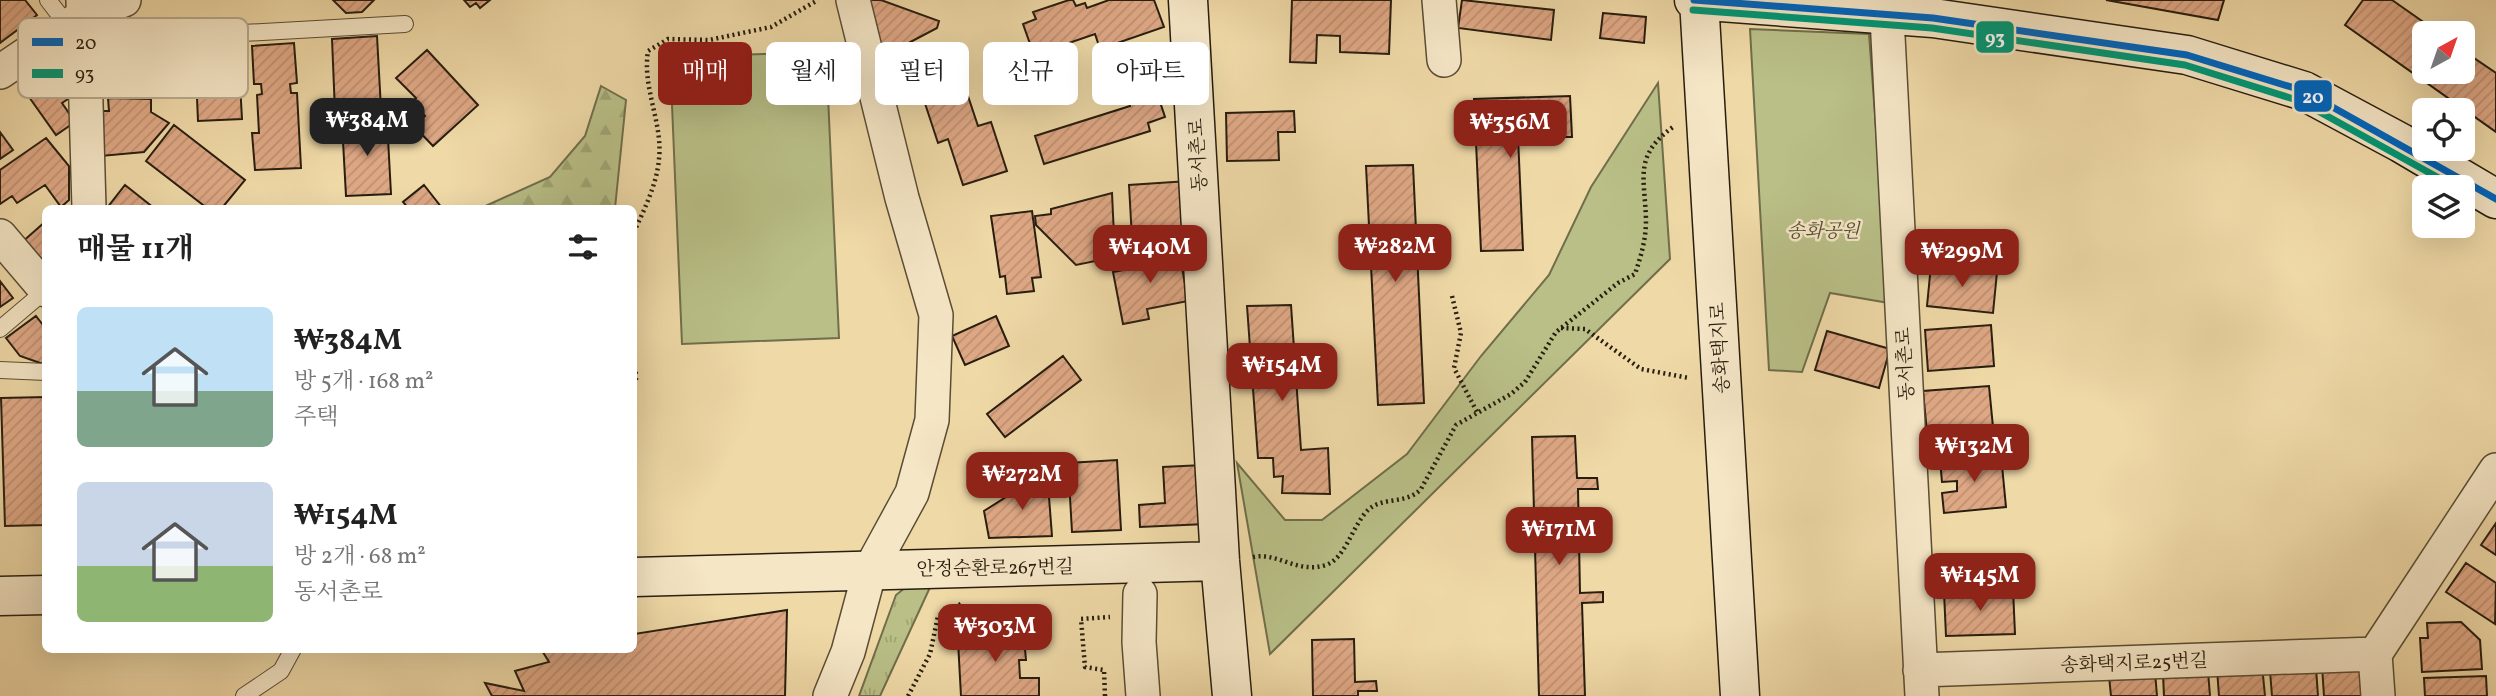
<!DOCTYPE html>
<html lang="ko">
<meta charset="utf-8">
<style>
:root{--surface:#fff;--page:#f2f2f2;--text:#222;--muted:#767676;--accent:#8f2418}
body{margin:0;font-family:Vollkorn,"Noto Serif KR",serif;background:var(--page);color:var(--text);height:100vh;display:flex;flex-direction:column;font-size:26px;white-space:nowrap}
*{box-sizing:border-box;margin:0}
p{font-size:23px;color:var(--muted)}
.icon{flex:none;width:38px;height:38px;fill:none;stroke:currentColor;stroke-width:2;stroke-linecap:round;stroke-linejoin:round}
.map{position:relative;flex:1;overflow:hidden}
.drawer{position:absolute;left:42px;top:205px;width:595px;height:448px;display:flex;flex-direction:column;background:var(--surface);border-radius:10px;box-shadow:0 7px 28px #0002}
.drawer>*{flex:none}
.top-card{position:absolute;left:658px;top:42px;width:665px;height:63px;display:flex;gap:14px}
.needle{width:46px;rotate:40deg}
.tools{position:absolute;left:2412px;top:21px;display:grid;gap:14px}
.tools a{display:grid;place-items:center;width:63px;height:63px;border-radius:10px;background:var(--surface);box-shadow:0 7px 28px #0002;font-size:35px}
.price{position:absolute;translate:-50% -60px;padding:0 16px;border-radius:14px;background:var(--accent);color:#fff;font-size:23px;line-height:46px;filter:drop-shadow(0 2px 4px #0008)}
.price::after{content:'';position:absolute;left:50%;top:42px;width:21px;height:16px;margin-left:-10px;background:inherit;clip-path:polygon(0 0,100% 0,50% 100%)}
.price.selected{background:#222;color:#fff}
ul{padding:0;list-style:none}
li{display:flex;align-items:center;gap:21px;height:175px;padding:0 35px}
li span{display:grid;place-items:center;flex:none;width:196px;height:140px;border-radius:10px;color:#555}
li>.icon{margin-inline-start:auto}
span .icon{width:84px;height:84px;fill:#fffc;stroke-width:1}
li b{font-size:30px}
h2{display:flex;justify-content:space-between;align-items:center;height:84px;padding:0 35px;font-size:30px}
.pill{padding:0 24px;border-radius:10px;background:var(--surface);box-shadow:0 7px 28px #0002;font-size:24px;line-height:63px}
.pill.selected{background:var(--accent);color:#fff}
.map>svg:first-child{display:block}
.grass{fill:url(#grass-tufts);stroke:#706e4b;stroke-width:2}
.forest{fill:url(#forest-firs);stroke:#706e4b;stroke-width:2}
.park{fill:#b9bf87;stroke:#706e4b;stroke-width:2}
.building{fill:url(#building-hatch);stroke:#281e0f;stroke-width:2}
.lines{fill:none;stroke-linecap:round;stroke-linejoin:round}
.lane-casing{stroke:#5a4d35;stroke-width:18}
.street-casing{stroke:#5a4d35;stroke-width:36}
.secondary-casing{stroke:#281e0f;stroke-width:41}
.path{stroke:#281e0f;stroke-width:4.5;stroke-dasharray:2 3.5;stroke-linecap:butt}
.lane{stroke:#f5e6c6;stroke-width:16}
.street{stroke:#f5e6c6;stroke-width:33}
.secondary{stroke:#f5e6c6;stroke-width:38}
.bus-1-casing{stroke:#f5e6c6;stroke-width:12}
.bus-2-casing{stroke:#f5e6c6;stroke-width:12}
.bus-1{stroke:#0065bd;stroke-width:7}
.bus-2{stroke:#009775;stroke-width:7}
.labels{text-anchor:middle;stroke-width:5;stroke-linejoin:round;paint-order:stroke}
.street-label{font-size:19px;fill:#281e0f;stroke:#f5e6c6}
.park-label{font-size:19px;font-style:italic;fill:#544e33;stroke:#f5e6c6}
.key{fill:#f5e6c6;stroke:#b8aa8f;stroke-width:2}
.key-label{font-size:19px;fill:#281e0f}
.line-badge{stroke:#f5e6c6;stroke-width:2.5}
.badge-label{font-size:19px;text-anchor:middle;font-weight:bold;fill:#fff}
</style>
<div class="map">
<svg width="2496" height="696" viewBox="0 0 2496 696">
<defs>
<pattern id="grass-tufts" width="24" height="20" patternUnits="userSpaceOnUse" patternTransform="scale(1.75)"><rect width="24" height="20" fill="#b9bf87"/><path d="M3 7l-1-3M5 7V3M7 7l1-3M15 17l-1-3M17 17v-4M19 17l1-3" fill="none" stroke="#9fa473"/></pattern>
<pattern id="forest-firs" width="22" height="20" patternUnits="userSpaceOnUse" patternTransform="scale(1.75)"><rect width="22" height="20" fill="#b9bf87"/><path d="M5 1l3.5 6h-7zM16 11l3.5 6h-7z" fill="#9fa473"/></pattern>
<pattern id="building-hatch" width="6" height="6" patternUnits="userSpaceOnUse" patternTransform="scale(1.75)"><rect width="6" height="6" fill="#dfa885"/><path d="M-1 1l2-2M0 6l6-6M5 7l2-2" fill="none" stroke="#bf9072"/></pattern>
</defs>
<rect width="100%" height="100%" fill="#efd9a7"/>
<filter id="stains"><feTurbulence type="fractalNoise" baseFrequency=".00286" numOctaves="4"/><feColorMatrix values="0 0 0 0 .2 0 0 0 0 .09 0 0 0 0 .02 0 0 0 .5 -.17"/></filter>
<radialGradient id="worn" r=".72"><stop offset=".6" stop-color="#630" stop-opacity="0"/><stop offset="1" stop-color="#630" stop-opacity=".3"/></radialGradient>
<!-- grass -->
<path class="grass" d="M932,583L880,696H859L896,595L906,587Z"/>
<!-- forest -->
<path class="forest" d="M601,86L626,100L615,208H481L550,177L585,136Z"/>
<!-- park -->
<path class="park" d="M1750,29L1869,34L1889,303L1830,293L1802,372L1769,370Z
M826,52L839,338L682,344L670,57Z
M1658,83L1670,259L1270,654L1237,463L1285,520H1322L1407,454L1481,356L1549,275L1591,187Z"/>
<!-- building -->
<path class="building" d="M0,0H25L37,15L0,43Z
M333,0H374L362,12L346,13Z
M464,0H490L480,8L476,3L470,7Z
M865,0H881L939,21L937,28L882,57Z
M1069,0H1073L1076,6L1085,3L1087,8L1109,0H1154L1164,27L1100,49L1095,34L1034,55L1023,24L1036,19L1033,12Z
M1292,0H1391L1389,54L1340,52V36L1317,35L1316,63L1290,62Z
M1462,0L1554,10L1551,40L1458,28Z
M2106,0H2224L2218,20Z
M2363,0H2392L2439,33H2424V72H2462V50L2496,73V132L2345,25Z
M1603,13L1646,17L1644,43L1600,38Z
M377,36L381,109L335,112L332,39Z
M294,43L297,83L290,84L291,93H297L301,168L255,170L252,133H259L257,95L262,94L261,84H254L252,46Z
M238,47L242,119L198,121L196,74L179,75L178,49Z
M427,50L478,105L433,146L414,126L425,116L412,102L416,98L396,78Z
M54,54L80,91L62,103L75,122L56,135L17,80Z
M955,57L978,126L991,122L1007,171L963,185L948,139L938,143L914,70Z
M1152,78L1165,117L1148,123L1150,131L1044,164L1035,136L1130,106L1124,87Z
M1570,96L1572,137H1518L1523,250L1481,251L1474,99Z
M108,98L151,99V112L169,123L144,152L101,156L98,111H109Z
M1294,111L1295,132H1278L1279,160L1227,161L1226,113Z
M387,120L391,194L346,196L342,123Z
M174,125L245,180L222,208H207L146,161Z
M0,132L13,150L0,159Z
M46,138L69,166V200L61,207L45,185L17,203L12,196L0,204V170Z
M1413,165L1424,403L1378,405L1366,166Z
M1188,181L1192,235L1132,239L1129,185Z
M125,185L154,208H107Z
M424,185L442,208H408L403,202Z
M1112,193L1115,257L1076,265L1036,225L1035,216L1051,214V209Z
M1032,211L1041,277L1032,278L1034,291L1007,294L1005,276L1000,277L991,216Z
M46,221V272L21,243Z
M1179,251L1188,301L1147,309L1149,319L1123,324L1113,272L1124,270L1122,261Z
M1931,265L1997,272L1993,313L1927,306Z
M0,281L13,298L0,307Z
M1291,305L1301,450L1328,448L1330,494L1282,493L1283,476L1274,477L1273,458H1258L1247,306Z
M36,316L46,329V365L20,356L6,338Z
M996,316L1009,346L965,365L952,336Z
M1991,325L1994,366L1928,371L1925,330Z
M1827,331L1890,349L1879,388L1815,370Z
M1063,356L1081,380L1005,437L987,414Z
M1989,386L1993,427L1927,432L1923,391Z
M46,397V525L5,526L1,398Z
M1575,436L1577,478H1597L1598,489H1578L1580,593L1603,592V602L1582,603L1585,696H1539L1532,437Z
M2001,455L2006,507L1944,513L1942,493L1957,491V481L1942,482L1940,460Z
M1117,460L1121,530L1072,532L1068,463Z
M1203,465L1206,524L1140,527L1139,505L1165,503L1163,467Z
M1047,471L1052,536L989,538L984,511Z
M2496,523V555L2481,545Z
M2466,563L2496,583L2495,624L2446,592Z
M2013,589L2015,634L1946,636L1944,592Z
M787,610L785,696H492L485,683L524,691L515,671L549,662L541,649H634V634Z
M2461,622L2480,640L2482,669L2422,672L2420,638H2428L2427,623Z
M992,624L1023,627L1026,660H1019L1020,678H1039V696H961L958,641H973L972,628H992Z
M1354,639L1355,682L1376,681L1377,691H1358V696H1313L1312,640Z
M2367,662L2370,696H2324L2322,666Z
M2262,665L2265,696H2219L2217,669Z
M2316,668L2318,696H2272L2270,671Z
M2208,671L2210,696H2164L2163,674Z
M2155,672L2157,696H2111L2109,676Z
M2486,676L2487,696H2425L2424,678Z"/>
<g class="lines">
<!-- lane casing -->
<g class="lane-casing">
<path id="lane" d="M48,0L68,26
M84,42L405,24
M0,329L46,290
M0,370L46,372
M244,696L281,671L293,649"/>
</g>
<!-- street casing -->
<g class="street-casing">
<path id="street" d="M83,0L89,208
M1439,0L1444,60
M1887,17L1922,696
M0,72L83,16L124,0
M0,236L46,290
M1140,594L1139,642L1143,696
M2375,654L2378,696
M1920,670L2375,654L2496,470
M830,696L848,652L870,570L912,493L932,420L936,315L902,198L853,0"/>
</g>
<!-- secondary casing -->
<g class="secondary-casing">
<path id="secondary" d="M1188,0L1220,561L1232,696
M1694,0L1933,18L2187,55L2304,91L2401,143L2496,199
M1699,0L1740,696
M634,577L1220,561
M0,596L46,595"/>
</g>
<!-- path -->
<path class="path" d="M634,232C644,210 657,184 659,159C663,123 642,88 648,51L668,39L709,40L771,27L818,0
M1452,296L1461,333L1454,368L1477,412
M1561,328L1585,329L1641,369L1689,378
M634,367L637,377L634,382
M1253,557C1278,552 1297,574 1326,565C1346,558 1352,526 1368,510C1383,496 1406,505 1421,489L1456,425L1511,394L1525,382L1556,332L1618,283L1635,274C1641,256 1646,240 1646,220C1645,178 1633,156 1673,127
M908,696L930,654L938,616L961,604
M1105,696L1104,670L1085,667L1081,619L1110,617"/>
<!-- lane -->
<use href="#lane" class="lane"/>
<!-- street -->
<use href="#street" class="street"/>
<!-- secondary -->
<use href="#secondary" class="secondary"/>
<!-- bus-1 casing -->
<g class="bus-1-casing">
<path id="bus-1" d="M1694,0L1933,18L2187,55L2304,91L2496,199"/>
</g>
<!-- bus-2 casing -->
<g class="bus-2-casing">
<path id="bus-2" d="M1693,10L1932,28L2185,65L2300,101L2455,187"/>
</g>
<!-- bus-1 -->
<use href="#bus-1" class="bus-1"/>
<!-- bus-2 -->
<use href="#bus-2" class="bus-2"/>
</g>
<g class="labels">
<!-- street labels -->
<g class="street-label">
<text transform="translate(1197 155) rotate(-93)" y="7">동서촌로</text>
<text transform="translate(1719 348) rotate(-93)" y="7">송화택지로</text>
<text transform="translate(1904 364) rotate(-93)" y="7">동서촌로</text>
<text transform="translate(995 567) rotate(-1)" y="7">안정순환로267번길</text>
<text transform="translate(2134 662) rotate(-2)" y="7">송화택지로25번길</text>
</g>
<!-- park labels -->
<g class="park-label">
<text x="1823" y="237">송화공원</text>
</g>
</g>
<!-- legend -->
<rect x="18" y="18" width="230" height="80" rx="10" class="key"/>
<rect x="32" y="38" width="31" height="8" fill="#0065bd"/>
<rect x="32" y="69" width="31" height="9" fill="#009775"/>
<g class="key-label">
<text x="75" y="49">20</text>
<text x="75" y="80">93</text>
</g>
<g class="line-badge">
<rect x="1975" y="20" width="40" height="34" rx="7" fill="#009775"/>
<rect x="2293" y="79" width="40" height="34" rx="7" fill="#0065bd"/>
</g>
<g class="badge-label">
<text x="1995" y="44">93</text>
<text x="2313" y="103">20</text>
</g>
<rect width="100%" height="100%" filter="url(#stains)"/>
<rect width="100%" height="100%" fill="url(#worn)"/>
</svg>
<div class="tools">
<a><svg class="needle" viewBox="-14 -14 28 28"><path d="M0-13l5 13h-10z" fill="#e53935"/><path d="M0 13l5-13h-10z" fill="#767676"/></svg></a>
<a><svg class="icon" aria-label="locate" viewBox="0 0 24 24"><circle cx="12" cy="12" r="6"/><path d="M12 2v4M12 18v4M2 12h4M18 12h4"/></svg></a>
<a><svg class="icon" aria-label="layers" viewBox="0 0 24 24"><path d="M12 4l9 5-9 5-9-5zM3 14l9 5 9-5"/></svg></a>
</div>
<b class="price selected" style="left:367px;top:158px">₩384M</b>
<b class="price" style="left:1510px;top:160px">₩356M</b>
<b class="price" style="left:1395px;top:284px">₩282M</b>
<b class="price" style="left:1150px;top:285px">₩140M</b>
<b class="price" style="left:1962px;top:289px">₩299M</b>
<b class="price" style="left:1282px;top:403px">₩154M</b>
<b class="price" style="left:1974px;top:484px">₩132M</b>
<b class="price" style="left:1022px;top:512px">₩272M</b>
<b class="price" style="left:1559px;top:567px">₩171M</b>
<b class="price" style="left:1980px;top:613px">₩145M</b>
<b class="price" style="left:995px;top:664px">₩303M</b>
<div class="top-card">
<a class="pill selected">매매</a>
<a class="pill">월세</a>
<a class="pill">필터</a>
<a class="pill">신규</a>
<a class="pill">아파트</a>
</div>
<section class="drawer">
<h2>매물 11개<svg class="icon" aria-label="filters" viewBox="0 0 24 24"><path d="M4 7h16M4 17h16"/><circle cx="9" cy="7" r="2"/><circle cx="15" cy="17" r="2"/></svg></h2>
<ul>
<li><span style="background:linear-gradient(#bfe0f5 60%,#7fa58c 0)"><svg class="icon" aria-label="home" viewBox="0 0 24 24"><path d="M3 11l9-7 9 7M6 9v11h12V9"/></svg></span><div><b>₩384M</b><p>방 5개 · 168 m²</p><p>주택</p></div></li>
<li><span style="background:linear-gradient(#c9d6e8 60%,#8fb573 0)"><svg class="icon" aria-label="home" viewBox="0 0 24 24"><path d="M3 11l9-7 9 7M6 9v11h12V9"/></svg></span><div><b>₩154M</b><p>방 2개 · 68 m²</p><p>동서촌로</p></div></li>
</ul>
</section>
</div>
